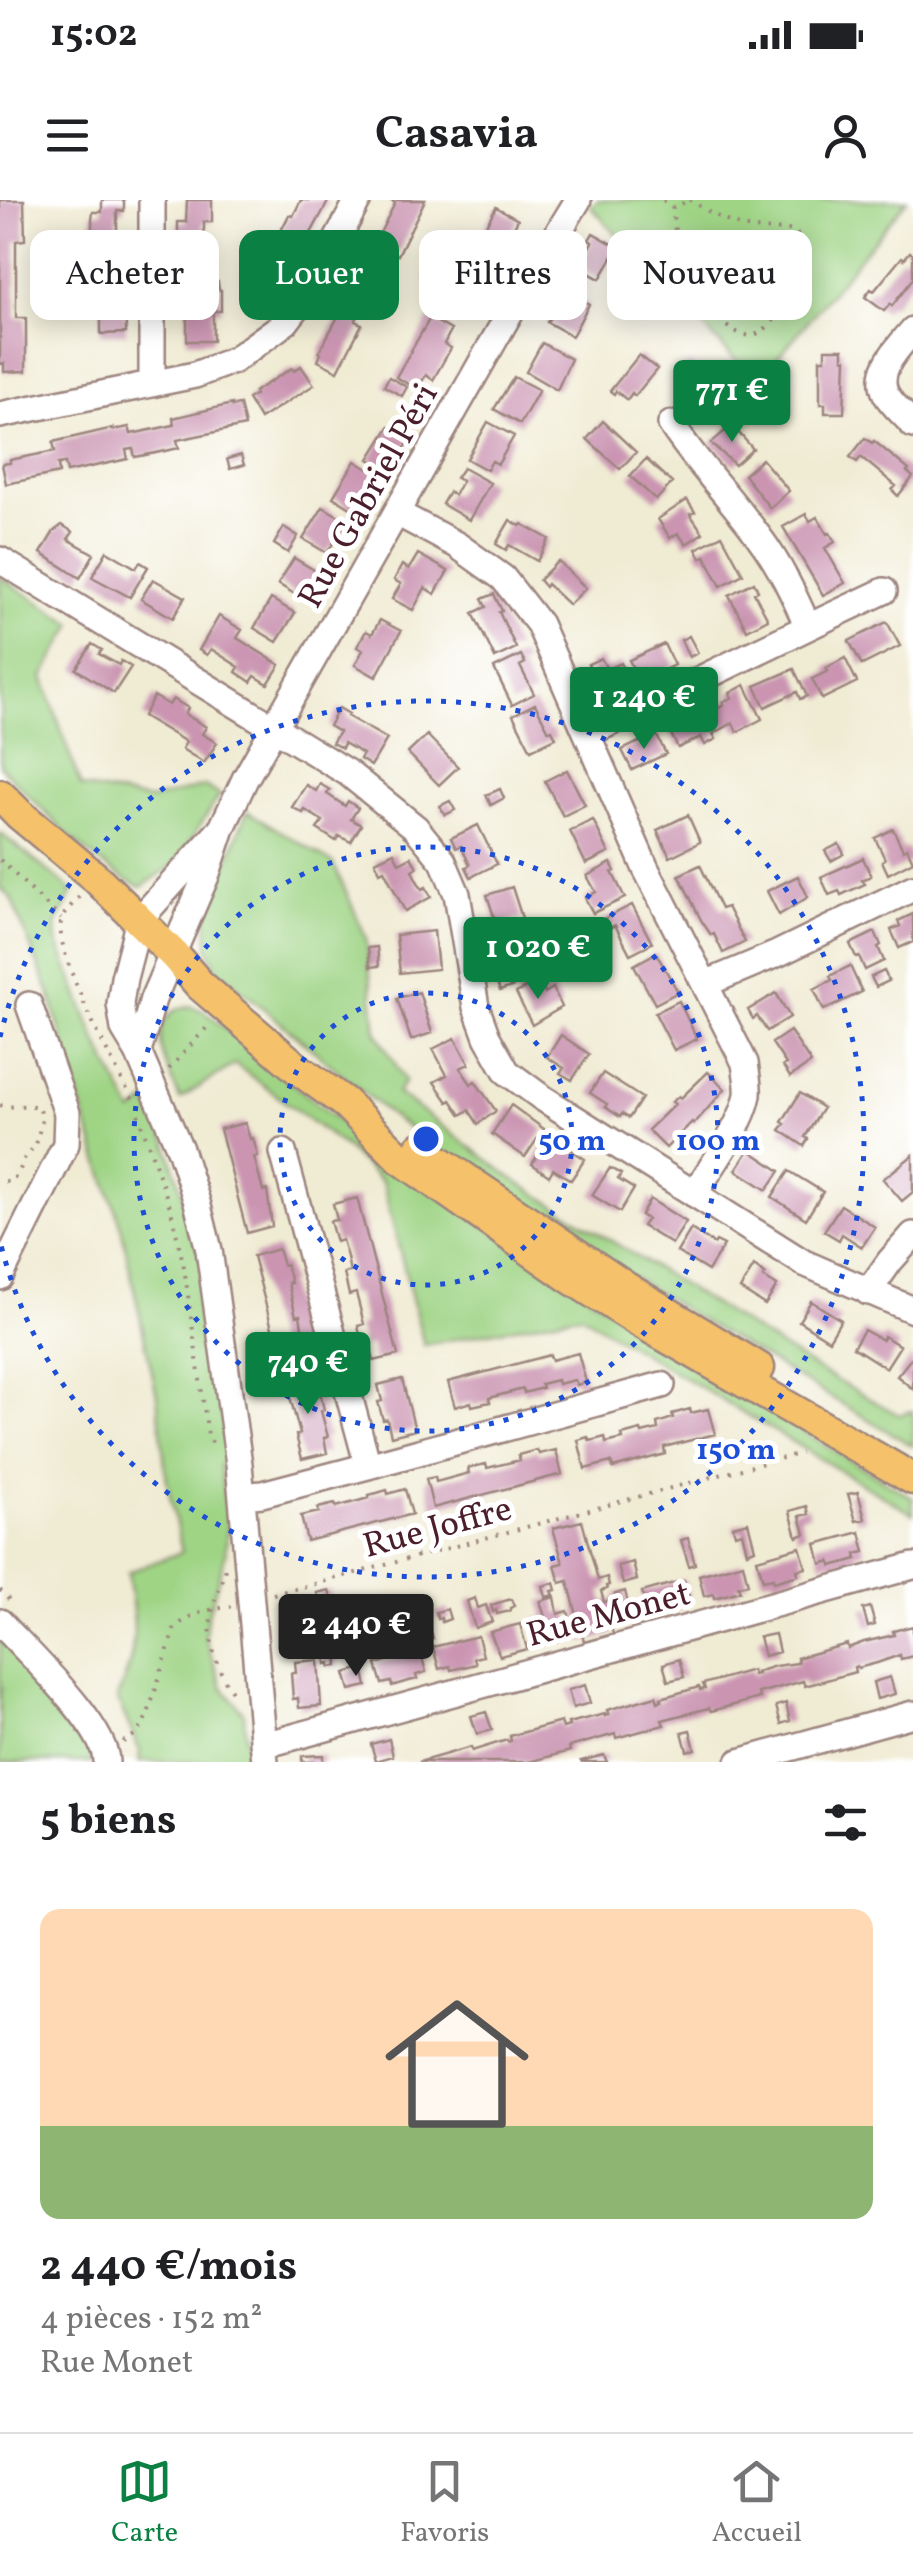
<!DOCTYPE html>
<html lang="fr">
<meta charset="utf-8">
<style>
:root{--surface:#fff;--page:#f6f6f6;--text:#202124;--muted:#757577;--line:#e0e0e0;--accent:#0b8043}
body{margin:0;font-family:Vollkorn,serif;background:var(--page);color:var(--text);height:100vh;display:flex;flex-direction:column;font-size:38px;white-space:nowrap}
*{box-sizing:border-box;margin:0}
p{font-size:32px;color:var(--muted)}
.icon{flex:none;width:55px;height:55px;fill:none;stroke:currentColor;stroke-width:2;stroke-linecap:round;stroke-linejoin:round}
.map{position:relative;height:1562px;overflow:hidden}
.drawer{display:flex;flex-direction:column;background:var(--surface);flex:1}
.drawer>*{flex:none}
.top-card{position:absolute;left:30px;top:30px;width:855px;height:90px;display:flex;gap:20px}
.price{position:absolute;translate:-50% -85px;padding:0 22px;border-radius:10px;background:var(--accent);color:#fff;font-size:32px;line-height:65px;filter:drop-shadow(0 2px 5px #0008)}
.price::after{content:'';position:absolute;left:50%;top:60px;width:30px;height:22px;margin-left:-15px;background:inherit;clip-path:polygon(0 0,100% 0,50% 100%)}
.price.selected{background:#222;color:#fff}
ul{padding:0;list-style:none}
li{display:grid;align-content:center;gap:20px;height:530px;padding:0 40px}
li+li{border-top:2px solid var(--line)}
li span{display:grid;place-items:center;height:310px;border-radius:20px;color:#555}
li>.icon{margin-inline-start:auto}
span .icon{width:180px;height:180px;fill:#fffc;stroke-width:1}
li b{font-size:42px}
h2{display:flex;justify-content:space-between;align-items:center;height:120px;padding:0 40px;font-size:42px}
.chip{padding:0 35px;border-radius:20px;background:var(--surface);box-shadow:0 5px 25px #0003;font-size:35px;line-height:90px}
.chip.selected{background:var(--accent);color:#fff}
.status{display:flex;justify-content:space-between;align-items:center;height:70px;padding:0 50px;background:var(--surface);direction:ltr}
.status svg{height:28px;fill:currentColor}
header{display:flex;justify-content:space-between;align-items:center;height:130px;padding:0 40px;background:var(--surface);font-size:45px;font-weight:700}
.tab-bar{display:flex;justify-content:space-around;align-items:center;height:140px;border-top:2px solid var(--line);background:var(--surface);font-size:28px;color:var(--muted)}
.tab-bar a{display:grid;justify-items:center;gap:5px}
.tab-bar .selected{color:var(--accent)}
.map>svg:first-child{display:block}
.green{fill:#9fd485;stroke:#747a58;stroke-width:2.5}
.building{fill:#cb95b2}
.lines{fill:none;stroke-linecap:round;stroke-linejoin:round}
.minor-casing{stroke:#9d857f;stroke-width:30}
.major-casing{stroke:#9d857f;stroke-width:35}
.path{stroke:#9d857f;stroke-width:4;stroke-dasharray:2.5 8;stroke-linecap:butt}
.minor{stroke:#fff;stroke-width:25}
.major{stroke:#f5c16b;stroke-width:30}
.ring{fill:none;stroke:#1d4ed8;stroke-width:5;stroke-dasharray:5 10}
.labels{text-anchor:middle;stroke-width:10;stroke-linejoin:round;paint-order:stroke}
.street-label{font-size:35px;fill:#4a1f2b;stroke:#fff}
.centre{fill:#1d4ed8;stroke:#fff;stroke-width:5}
.ring-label{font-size:30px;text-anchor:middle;font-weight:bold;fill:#1d4ed8;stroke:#fff;stroke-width:10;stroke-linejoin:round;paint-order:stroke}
</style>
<div class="status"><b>15:02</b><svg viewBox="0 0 49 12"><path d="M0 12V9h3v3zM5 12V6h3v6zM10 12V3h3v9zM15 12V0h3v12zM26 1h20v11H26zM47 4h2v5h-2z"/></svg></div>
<header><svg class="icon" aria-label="menu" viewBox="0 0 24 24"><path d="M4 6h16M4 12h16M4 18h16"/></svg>Casavia<svg class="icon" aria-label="person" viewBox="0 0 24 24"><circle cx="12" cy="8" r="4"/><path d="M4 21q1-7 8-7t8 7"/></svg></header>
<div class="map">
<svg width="913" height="1562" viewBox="0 0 913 1562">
<rect width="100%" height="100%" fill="#fff"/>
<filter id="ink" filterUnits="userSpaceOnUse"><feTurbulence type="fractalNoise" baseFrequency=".01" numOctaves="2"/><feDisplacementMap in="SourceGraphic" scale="20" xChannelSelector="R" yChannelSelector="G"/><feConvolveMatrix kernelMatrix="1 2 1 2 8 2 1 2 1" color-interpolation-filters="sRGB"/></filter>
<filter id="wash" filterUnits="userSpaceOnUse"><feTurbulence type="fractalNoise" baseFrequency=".0048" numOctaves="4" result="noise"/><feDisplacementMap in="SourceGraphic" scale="40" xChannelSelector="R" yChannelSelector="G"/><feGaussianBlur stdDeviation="2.25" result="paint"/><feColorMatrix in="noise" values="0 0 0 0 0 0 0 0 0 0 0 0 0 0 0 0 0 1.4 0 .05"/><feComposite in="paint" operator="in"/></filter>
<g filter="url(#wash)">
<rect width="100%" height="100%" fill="#f0ebd3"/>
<!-- green -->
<path class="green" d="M597,0H907L757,183L591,7Z
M0,377L73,424L43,477L81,587L150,600L205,586L220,595L175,664L141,687C90,665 40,606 0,566Z
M247,611L333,663L366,737L376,831L405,881L397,893L519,983L823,1173L899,1215L913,1211V1246L692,1115L518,1003L394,918L217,769L208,748L207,714Z
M0,633L73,691L56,725L57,740L96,840L133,913L147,902L167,943L202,1060L228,1254L220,1266L228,1322L225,1356L207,1418L205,1438L222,1487L244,1513L248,1562H139L140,1551L117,1498C140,1449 135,1423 128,1372L182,1352L167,1282L157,1196L121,1027L79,900L50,794L11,698L0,688Z
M189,806L204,811L372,948L673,1153L913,1298V1314L608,1132L581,1114L424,1145L382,982L344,946L235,864L180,899C171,875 146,833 173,812C177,808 183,808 189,806Z
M0,1437L85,1533L94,1562H0V1489L2,1488L0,1485Z"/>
<g id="blocks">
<!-- building -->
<path class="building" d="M0,0H24L25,40L16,41V118H26V171L4,172V163L0,164Z
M102,0H124V11H117V63H125L126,133L101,134V71H94L92,63V19L93,12H102Z
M187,0H212V22H204V52H212V82H218L219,90H221V111H213V141H187V82L178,81V22H186Z
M301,0H329L285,81L281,80L277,88L250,75L255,66L261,70L289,15L293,16Z
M389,0H425L398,55L390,51L372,86L386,92L376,112L363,106L359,113L355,121L362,124L338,171L318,161L321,153L319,152L340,113L335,111L343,96L340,94L359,56L362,57L370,41L375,43L395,3Z
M496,7L518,19L511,33L519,37L501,70L493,65L477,94L486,99L476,115L446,98Z
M593,33L618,47L600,79L578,67L592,42L589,40Z
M910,52L913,54V79L892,106L890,104L884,111L865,97L871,89L874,91L902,57L904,59Z
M437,55L446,59L433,84L424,79Z
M567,92L589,104L572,136L547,122L553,112L555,114Z
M430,118L451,130L444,144L451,148L433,180L426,175L417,189L396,177Z
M542,143L571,159L557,190L526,172Z
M825,149H843V158L846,159L844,213H825V204H820V159H825Z
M639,155L657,169L635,196L632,193L627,200L616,191L614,194L610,191Z
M689,164L724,191L710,209L675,182Z
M301,166L314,185L260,219L248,199L255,195L254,192L292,168L294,171Z
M389,177L407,187L402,196L384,186Z
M514,177L539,190L520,224L494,209Z
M232,204V206L240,205L245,226L177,240L179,248L156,253L135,257L133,249L126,250L128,259L67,272L65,263L58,264L59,273L6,284L2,264L10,263V260L55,251L53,242L113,228V230L129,227L131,234L174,225L173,218Z
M603,221L636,252L620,269L587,239Z
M488,222L514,236L498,264L492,261L487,270L467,259Z
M732,225L753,249L735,265L711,243Z
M389,227L410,240L391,272L369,259Z
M865,238L872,243L874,241L909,270L907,272L913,277L898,296L892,290L896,286L861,257L857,262L850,257Z
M241,255L244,265L230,269L227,259Z
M646,259L672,283L656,300L630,276Z
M762,259L789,291L770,308L744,275Z
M355,261L379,276L369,291L366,290L354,310L333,297Z
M463,268L490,283L469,320L442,304L449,292L454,295L462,281L456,278Z
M687,300L695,312L690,314L703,333L686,344L678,333L670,338L658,319Z
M323,307L347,321L327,353L303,339Z
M806,314L810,321L817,317L827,334L830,333L835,342L825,348L845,383L823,395L783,327Z
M510,320L520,326L522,324L549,339L537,361L509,345L506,350L496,344Z
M62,325L73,332L68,339L94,354L80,378L41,353L54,331Z
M284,327L298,336L288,353L274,344Z
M722,335L743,374L721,386L705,356L701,358L696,349Z
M107,351L136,368L140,362L148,367L130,397L92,377Z
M418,354L448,371L435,394L425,388L413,410L392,399L401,384L394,380L402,365L409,369Z
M294,358L319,373L312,384L307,381L298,396L278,384Z
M558,361L586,388L569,405L547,384L545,387L539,380Z
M153,379L185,397L173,418L141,399Z
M754,382L758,391L754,393L768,419L747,430L729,395Z
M494,394L502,411L499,412L516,448L495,458L473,413L486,407L482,399Z
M271,399L295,413L277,442L254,428Z
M219,416L242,430L237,438L280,465L268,484L255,476L251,482L236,472L239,467L211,449L207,455L199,450Z
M380,420L401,431L376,477L355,465L363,450L357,447L366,431L372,434Z
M887,422L900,446L862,465L849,441Z
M689,436L698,453L689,457L681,440Z
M92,444L102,450L99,454L119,465L121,461L131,467L114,493L76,469Z
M664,444L674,465L640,482L629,460Z
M521,455L525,463L520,466L534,494L512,505L494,468Z
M601,458L607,469L621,463L632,486L618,492L620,496L607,503L588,464Z
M845,458L857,482L822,499L812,479L828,471L826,468Z
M794,469L807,496L800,499L797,492L765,507L755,486Z
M745,485L762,519L737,532L733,523L713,534L716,539L705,545L701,537L678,548L668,528L691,516L692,519L703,513L704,515L724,505L723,502L732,498L730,493Z
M154,496L169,505L173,499L188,508L185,514L206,527L202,534L217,543L204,563L182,549L186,542L143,516Z
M535,504L549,531L552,530L556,538L531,550L513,515Z
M339,508L349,514L347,516L387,539L371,566L360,559L363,554L344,543L342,548L332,543L339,532L329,526Z
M656,534L666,554L632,570L622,550Z
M427,535L458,567L439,585L408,553Z
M567,570L585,605L563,616L545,581Z
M320,584L330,590L327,594L345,606L348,601L358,608L351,619L361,625L351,642L339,636L336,641L317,629L323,621L305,610L303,613L292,607L306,585L316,591Z
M500,589L504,598L491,605L486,595Z
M450,601L455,610L445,615L440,606Z
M688,615L700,642L670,657L657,630Z
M593,620L609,653L586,664L570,631Z
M478,625L497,664L471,677L466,667L470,665L461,646L456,648L451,638Z
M893,629L903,650L907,648L913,661L888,674L882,661L885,659L875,638Z
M839,644L844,654L831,661L825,651Z
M394,652L399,663L411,657L417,667L412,670L416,679L422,689L426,687L431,697L405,711L384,670L380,672L375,661Z
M863,658L871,676L862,680L865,684L841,695L839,691L829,695L821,677Z
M611,663L615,671L612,672L625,698L593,713L585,698L596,692L587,676Z
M700,665L721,709L727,707L745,742L723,753L714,734L711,735L701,720L679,675Z
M798,676L808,697L779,715L767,691Z
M512,687L522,718L497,726L487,695Z
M632,705L652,743L630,754L615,725L608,729L604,719Z
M913,714V742L899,748L891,730L900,726L898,721Z
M434,731L438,769L400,773L396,735Z
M875,732L881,745L878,747L884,761L865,770L859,756L856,757L850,744Z
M518,737L527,754L518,760L526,782L500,791L495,777L500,775L488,748Z
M377,747L379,766L370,767L368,748Z
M656,753L678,792L655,804L634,765Z
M850,766L862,792L824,810L814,789L832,780L830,776Z
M884,771L889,781L876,787L871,777Z
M539,781L545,793L553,788L562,807L532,825L516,793Z
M419,792L432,833L411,840L397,798Z
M776,793L790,817L767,831L757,816L753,819L748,810Z
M679,801L697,839L674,850L655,813Z
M790,831L811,863L790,877L783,866L786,864L772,843Z
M561,835L589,854L572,880L560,873L564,868L547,857Z
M455,838L469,864L460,868L471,884L475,881L496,911L478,924L469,910L461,915L451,900L448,902L434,882L447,875L433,849Z
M708,872L725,889L694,924L692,922L666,948L648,930L675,904L672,902L679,896L681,898Z
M603,873L642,898L629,918L622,914L620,917L605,907L607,904L590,893Z
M800,893L823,908L805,937L808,939L804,946L780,930L785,924L782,922Z
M511,905L544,929L525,957L492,934Z
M245,923L250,939L253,938L258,956L254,957L263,991L267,990L272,1026L247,1033L220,929Z
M550,936L585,959L571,980L553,969L549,976L532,964Z
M749,950L780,971L767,990L736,970Z
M913,955V992L902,1001L883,979Z
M610,968L621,974L618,979L634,989L620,1012L592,995Z
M789,971L823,992L806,1019L772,997Z
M357,998L398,1155L374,1161L370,1145L363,1147L358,1126L364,1124L356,1093L349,1095L344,1073L350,1072L347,1057L342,1040L336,1042L330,1021L337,1020L333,1004Z
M650,999L686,1022L672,1044L642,1026L647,1019L641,1015Z
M841,1005L875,1027L862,1047L842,1034L839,1040L824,1031Z
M691,1029L714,1044L716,1041L724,1045L708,1071L677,1052Z
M278,1049L283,1065L286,1064L291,1083H288L296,1116L300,1115L306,1152L280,1159L253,1056Z
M754,1066L765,1074L763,1077L777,1086L765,1105L740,1089Z
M811,1101L841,1120L829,1140L799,1121Z
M864,1130L882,1140L884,1136L900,1146L886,1168L853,1147Z
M578,1153L586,1182L577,1185L575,1180L558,1184L557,1180L541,1184L542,1188L524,1193L523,1189L489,1198L490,1202L472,1206L471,1202L455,1207L448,1182L550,1155L552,1160Z
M913,1156V1189L897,1176Z
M312,1176L316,1193L320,1192L324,1210L321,1211L328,1237L324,1238L327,1253L302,1259L296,1235L300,1234L286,1182Z
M402,1179L415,1230L391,1236L387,1219L383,1220L378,1202L382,1201L378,1185Z
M690,1209L691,1213L708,1209L715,1234L664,1247L665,1254L613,1268L611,1262L585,1269L578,1240L588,1237L590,1241L605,1237L606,1243L623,1239L622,1235L641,1230L642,1233L658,1229L657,1223L673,1218L672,1214Z
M537,1250L539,1254L556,1250L562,1274L433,1308L426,1279L435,1277L436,1282L469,1273L468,1268L486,1264L487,1268L520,1260L518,1255Z
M405,1289L412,1314L307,1341L301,1316L319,1312L318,1308L335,1304L336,1307L369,1298V1295L377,1293L387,1290L388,1294Z
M858,1292L865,1319L856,1321L848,1294Z
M807,1306L809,1314L800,1316L805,1334L797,1337L790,1311Z
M582,1321L598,1380L607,1377L609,1385L606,1386L607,1389L601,1391L604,1402L616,1399L615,1394L625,1391L631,1416L622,1418L624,1423L611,1427L613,1434L584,1442L568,1381L560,1383L555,1365L563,1363L553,1328Z
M748,1322L755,1349L747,1352L742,1332L735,1334L733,1326Z
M860,1332L865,1352L856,1354L857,1359L832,1366L830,1361L821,1364L816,1344Z
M688,1338L695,1364L689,1366L681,1340Z
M800,1347L806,1368L797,1370L798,1375L774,1382L773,1378L763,1380L757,1359Z
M633,1362L637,1380L623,1384L618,1366Z
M743,1363L748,1384L738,1386L740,1391L715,1398L714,1394L704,1396L699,1375Z
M684,1380L690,1400L680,1403L682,1407L659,1413L658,1408L647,1411L642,1392Z
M554,1383L556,1390L552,1391L554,1395L546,1397L543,1386Z
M329,1390L331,1397L319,1401L317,1393Z
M555,1397L558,1414L568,1411L572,1427L569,1428L572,1437L546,1444L543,1435L540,1437L535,1420L545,1417L540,1401Z
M475,1398L478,1408L486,1405L492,1422L475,1428L467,1401Z
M511,1399L514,1406L510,1408V1411L497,1414L496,1410L493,1412L491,1405Z
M353,1401L358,1418L342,1423L337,1405Z
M313,1406L317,1451L294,1453L293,1443H289L287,1417H292L291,1407Z
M870,1407L875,1425L868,1427L863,1409Z
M447,1409L450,1419L442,1422L441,1418L438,1419L436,1412Z
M428,1422L433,1439L417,1443L414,1433L422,1431L420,1424Z
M520,1424L527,1449L500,1456L490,1432Z
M913,1426V1456L901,1459L900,1455L877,1463L858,1468L857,1466L854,1467L855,1472L805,1486L803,1481L762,1492L758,1493L760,1498L711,1511L709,1508L662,1520L664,1525L616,1538L615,1534L569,1547L570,1551L529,1562H419L471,1547L472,1551L507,1540L508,1542L511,1541L510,1536L561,1522L563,1528L569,1526L568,1523L605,1514V1516L609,1515L607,1510L656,1496L658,1502L661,1501V1498L699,1487L700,1490L705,1489L703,1484L752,1470L753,1475L757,1474L756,1472L775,1466L798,1463L797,1458L847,1444L848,1448L864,1442L894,1435L893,1431Z
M368,1427L376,1454L369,1456L361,1429Z
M775,1434L779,1452L764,1456L759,1437Z
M478,1436L483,1456L474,1458L476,1464L451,1470L450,1466L439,1469L433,1447Z
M329,1443H337L338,1466L330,1467V1463L326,1464L325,1448H329Z
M420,1451L426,1472L416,1475L417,1479L405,1482L392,1486L391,1482L382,1484L376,1464Z
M679,1459L684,1477L668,1481L663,1464Z
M318,1460L321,1506L299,1508L298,1498L293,1499L291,1473H296L295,1462Z
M363,1468L367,1486L350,1490L345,1473Z
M890,1477L895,1494L877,1499L873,1482Z
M585,1485L590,1503L573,1508L568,1490Z
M786,1503L790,1521L781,1524L776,1506Z
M486,1512L492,1530L477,1534L471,1516Z
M690,1530L695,1549L687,1551L682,1532Z
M389,1539L393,1556L376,1561L371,1544Z
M323,1555V1562H302V1556Z
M604,1555L607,1562H582L581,1561Z"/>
</g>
</g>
<g filter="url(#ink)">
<use href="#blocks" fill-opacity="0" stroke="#9d857f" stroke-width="2.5"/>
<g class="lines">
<!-- minor casing -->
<g class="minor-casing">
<path id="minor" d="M913,130C899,147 874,170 886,194C892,205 905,215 913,225
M152,183V0
M0,215L195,175L234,160L286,122L311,89L358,0
M397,313L457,345L503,378L539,424L646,669L745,863C746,872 749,885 748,895C742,926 711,967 694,994
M0,360L348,573L416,628L443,661L457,694L476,807L487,837L507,872L541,897L804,1063L913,1110
M808,427L884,391
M587,534L808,427C794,395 780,365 759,337C731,298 697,264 671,224
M222,628L139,720L124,778L120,804L124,829L138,852L180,949L197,1002L209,1050L239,1264L265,1562
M705,784L777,754L913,688
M138,852L153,799L206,676L222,628L245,579L516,102L578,0
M283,952L368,1266
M0,1077L66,944L67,913L29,805
M868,1092L890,1061L913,1035
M242,1296L262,1294L368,1266L662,1185
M0,1422C25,1450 107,1527 106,1562
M263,1543L279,1541L913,1366
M739,1562L913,1514"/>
</g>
<!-- major casing -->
<g class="major-casing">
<path id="major" d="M0,595L19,614L96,678L174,755L200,785L298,869L345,903L401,959L569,1077L637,1120L913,1279
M420,948L625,1087L759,1168"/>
</g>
<!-- path -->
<path class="path" d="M663,0L672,8C675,32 678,54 686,77C694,97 729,139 753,135C777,130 803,76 803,52C803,44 800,38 795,31C779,28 763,31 747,28C726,23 707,11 690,0
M672,8L690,0
M0,660L61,719
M79,697C73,704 63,713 61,722C54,754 115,868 133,900
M169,869L210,824
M0,905C13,910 29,901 40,909L42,919L36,945L25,957L19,972L12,981L0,983
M138,914L171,1010L184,1067L208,1236L213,1244
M225,1369C222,1382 216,1394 213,1407C205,1439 217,1472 236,1497
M0,1390L10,1401
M273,1394L311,1385L801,1253
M123,1542L138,1533L148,1514L174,1430C188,1413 209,1409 231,1407"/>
<!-- minor -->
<use href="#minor" class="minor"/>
<!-- major -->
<use href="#major" class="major"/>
</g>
</g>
<!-- distance rings -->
<g class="ring">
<circle cx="426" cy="939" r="146"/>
<circle cx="426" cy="939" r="292"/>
<path d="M0 837A438 438 0 1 1 0 1041"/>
</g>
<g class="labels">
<!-- street labels -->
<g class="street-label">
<text transform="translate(367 295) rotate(-61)" y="12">Rue Gabriel Péri</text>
<text transform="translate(437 1326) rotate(-15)" y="12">Rue Joffre</text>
<text transform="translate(608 1413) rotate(-15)" y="12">Rue Monet</text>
</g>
</g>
<circle cx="426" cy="939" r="15" class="centre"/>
<g class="ring-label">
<text x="572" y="950">50 m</text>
<text x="718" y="950">100 m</text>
<text x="736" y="1259">150 m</text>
</g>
</svg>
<b class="price" style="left:732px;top:245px">771 €</b>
<b class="price" style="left:644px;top:552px">1 240 €</b>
<b class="price" style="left:538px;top:802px">1 020 €</b>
<b class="price" style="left:308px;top:1217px">740 €</b>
<b class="price selected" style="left:356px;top:1479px">2 440 €</b>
<div class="top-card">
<a class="chip">Acheter</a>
<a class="chip selected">Louer</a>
<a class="chip">Filtres</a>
<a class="chip">Nouveau</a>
</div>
</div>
<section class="drawer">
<h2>5 biens<svg class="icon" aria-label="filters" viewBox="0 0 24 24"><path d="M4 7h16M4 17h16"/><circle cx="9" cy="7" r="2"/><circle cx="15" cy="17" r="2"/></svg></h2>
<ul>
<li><span style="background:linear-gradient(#ffd9b3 70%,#8fb573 0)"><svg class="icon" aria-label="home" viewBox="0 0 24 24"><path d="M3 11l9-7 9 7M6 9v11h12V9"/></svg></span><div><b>2 440 €/mois</b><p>4 pièces · 152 m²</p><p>Rue Monet</p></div></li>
</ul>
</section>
<nav class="tab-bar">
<a class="selected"><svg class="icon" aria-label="map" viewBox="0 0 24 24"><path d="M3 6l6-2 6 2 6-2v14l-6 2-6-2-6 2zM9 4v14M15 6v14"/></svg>Carte</a>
<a><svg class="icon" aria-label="saved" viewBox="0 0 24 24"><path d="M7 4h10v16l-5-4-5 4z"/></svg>Favoris</a>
<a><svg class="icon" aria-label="home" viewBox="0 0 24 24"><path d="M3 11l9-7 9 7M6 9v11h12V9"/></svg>Accueil</a>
</nav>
